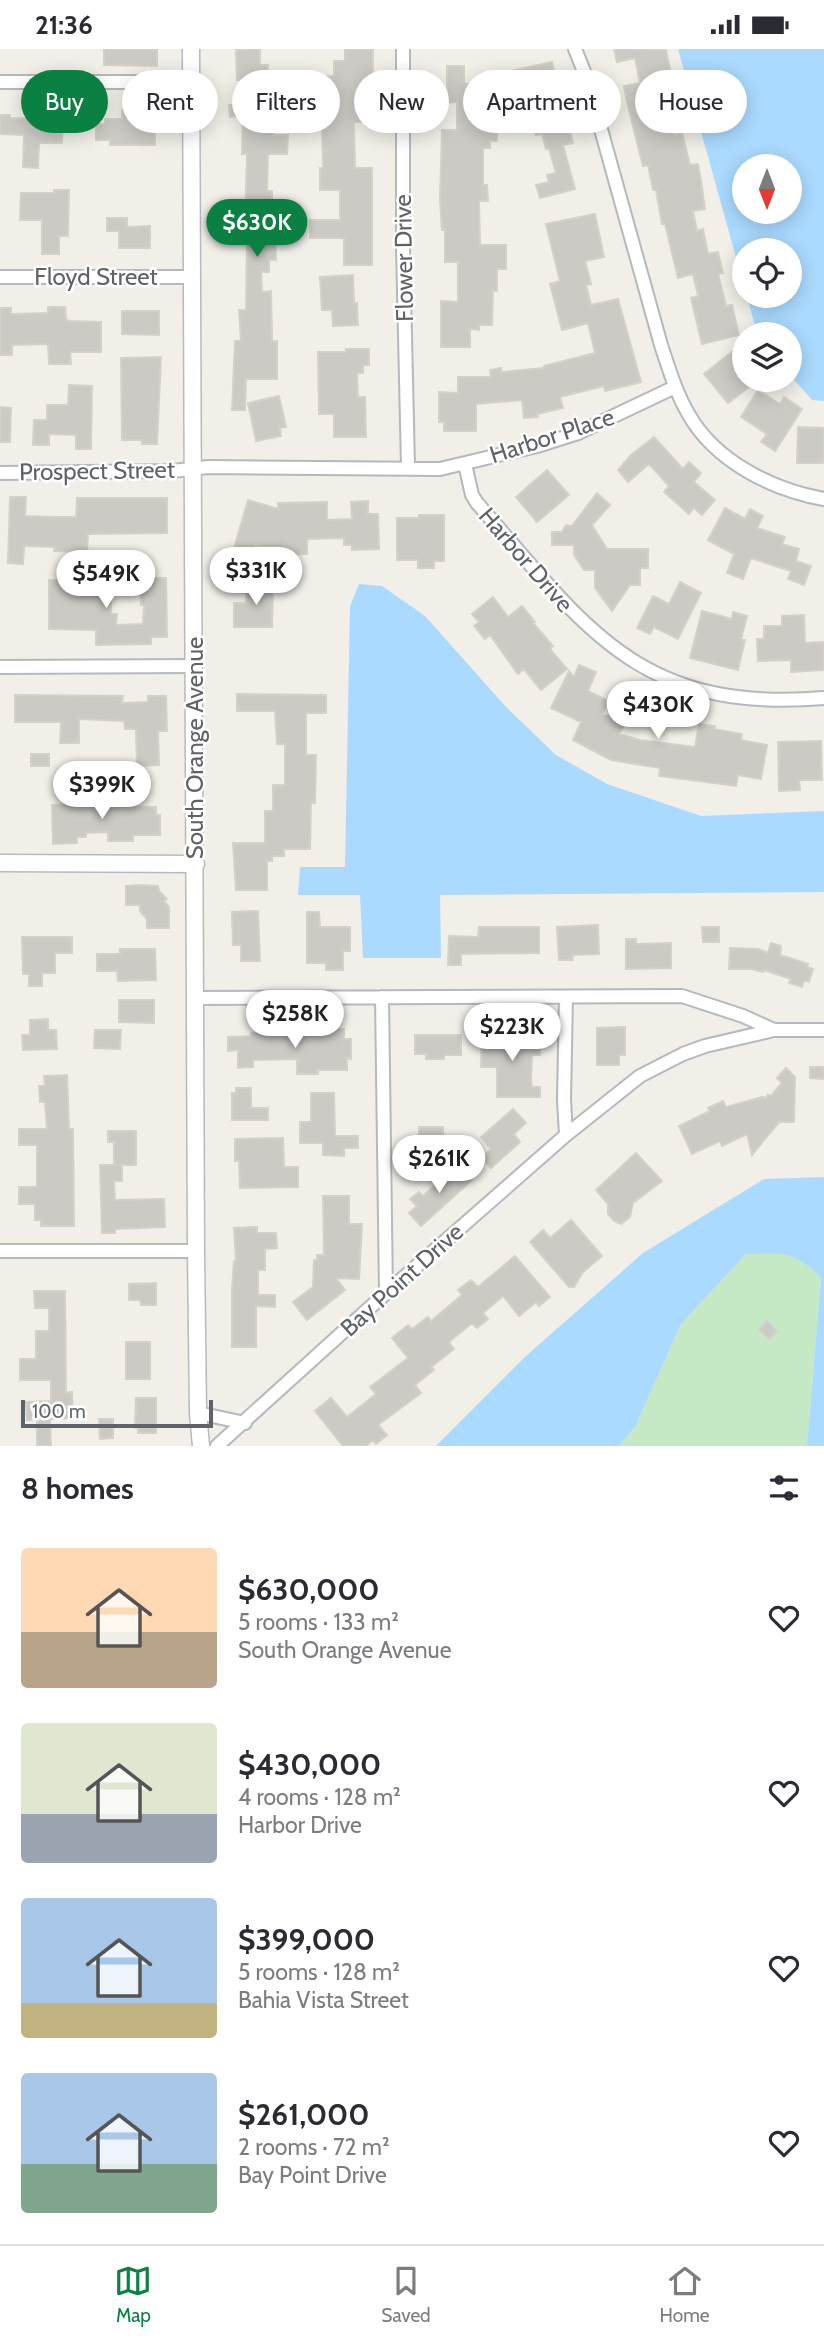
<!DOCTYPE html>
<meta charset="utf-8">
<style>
:root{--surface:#fff;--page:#f7f7f7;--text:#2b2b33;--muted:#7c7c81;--line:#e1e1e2;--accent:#0b8043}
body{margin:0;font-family:Cabin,sans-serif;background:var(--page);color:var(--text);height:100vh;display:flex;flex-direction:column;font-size:26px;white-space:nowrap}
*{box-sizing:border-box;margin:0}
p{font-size:23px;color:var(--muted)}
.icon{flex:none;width:38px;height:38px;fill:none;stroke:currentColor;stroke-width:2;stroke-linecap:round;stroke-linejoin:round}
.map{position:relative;height:1397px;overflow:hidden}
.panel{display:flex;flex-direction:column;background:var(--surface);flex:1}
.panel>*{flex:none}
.top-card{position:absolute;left:21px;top:21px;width:782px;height:63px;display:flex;gap:14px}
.needle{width:46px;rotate:180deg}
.tools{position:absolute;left:732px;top:105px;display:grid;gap:14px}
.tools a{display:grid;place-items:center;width:70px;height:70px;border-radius:50%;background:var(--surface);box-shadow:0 4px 18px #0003;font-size:35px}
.scale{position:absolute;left:21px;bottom:18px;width:192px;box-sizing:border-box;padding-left:7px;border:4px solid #5f6368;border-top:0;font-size:19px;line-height:24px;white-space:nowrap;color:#5f6368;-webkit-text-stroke:5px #fff;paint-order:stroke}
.price{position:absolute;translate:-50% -60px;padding:0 16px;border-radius:24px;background:#fff;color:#222;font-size:23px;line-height:46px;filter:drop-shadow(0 2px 4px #0008)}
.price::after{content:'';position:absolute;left:50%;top:42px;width:21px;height:16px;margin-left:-10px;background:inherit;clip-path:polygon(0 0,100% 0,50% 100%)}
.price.on{background:var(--accent);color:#fff}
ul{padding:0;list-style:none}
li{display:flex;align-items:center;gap:21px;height:175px;padding:0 21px}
li span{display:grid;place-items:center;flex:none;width:196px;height:140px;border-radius:7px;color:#555}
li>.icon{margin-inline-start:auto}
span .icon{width:84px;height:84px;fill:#fffc;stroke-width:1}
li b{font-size:30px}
h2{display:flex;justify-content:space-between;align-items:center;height:84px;padding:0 21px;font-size:30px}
.chip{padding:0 24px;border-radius:32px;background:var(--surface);box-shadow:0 4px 18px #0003;font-size:24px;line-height:63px}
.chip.on{background:var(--accent);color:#fff}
.status{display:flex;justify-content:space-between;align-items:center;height:49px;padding:0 35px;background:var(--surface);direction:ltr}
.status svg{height:19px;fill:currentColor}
.dock{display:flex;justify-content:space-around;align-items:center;height:98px;border-top:2px solid var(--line);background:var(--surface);font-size:19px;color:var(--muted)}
.dock a{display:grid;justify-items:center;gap:4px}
.dock .on{color:var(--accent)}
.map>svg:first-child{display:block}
.green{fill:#c5e8c5}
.water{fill:#aadaff;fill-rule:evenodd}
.building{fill:#cccac5;stroke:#d6d1c6;stroke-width:2}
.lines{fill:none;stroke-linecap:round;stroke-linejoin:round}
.street-casing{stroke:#b5b8bc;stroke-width:16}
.secondary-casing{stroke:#b6babf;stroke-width:19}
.street{stroke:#fff;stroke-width:12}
.secondary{stroke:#fff;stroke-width:16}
.labels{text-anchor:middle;stroke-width:5;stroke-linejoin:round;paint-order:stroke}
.street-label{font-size:24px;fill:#5f6368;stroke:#fff}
</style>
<div class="status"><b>21:36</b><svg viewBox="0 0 49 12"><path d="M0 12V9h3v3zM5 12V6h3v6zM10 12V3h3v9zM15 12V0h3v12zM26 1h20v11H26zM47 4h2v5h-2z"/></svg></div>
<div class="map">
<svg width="824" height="1397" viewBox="0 0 824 1397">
<rect width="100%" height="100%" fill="#f1efe8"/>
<!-- green -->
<path class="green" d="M746,1205C783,1205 794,1199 821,1229L807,1397H619L635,1378L681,1275Z"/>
<!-- water -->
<path class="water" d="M678,0H824V352L812,351L789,325V285H757L747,247H789V201H744V237ZM744,117H789V163H744Z
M359,535L382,537L425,567L506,658L556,706L607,735L701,767L824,762V843L440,846L441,909H363L360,846H298L300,818H345L350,557Z
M824,1128V1397H807L821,1229C794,1200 783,1205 746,1205L681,1275L635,1378L619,1397H436L526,1307L643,1204L764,1130Z"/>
<!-- building -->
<path class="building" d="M104,0H157V17L104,16Z
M260,0V16H268V31H237L236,1Z
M345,0H373L372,73H354L355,119H372V216H344V189H310V171H340V141H320V119H323L322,79H326V65H335L334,44H325V27H334V12H345Z
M614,0L666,1L675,44L665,46L674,86L682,84L690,116L698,115L701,132L705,160L693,162L697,182L703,180L708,205L718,203L723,224L718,225L726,257L732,256L739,286L702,295L691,249L698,247L693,225L678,229L665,175H662L656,141H653L648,116L643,117L627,53L624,37L640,34L635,9L617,13Z
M552,13L557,38L511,47L506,23Z
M447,17H464V35L481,34V81H497V92H490V99H483V136H487L488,152H479L480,196H506V220H497V242H493L492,276H479V281L470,280V298H441V252L458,253V213H445V181H442L440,151L442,81H457V53L447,54Z
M562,54L573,94L563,96L575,140L540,149L536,136L549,133L547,126L556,124L549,100H546L542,85L536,86L530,62Z
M245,55V67L230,68L229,56Z
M122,61H147V75H155V96H110V91H96V75H105V70H122Z
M0,66H10V69L63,70L62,94H39L38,119L23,118L24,86L0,85Z
M243,68L273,69V86H288L287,105H268L267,142H272V172H275L276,211H269V223H261L262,243L271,242L272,292H277V330H246L245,361H232L235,292H241L239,261H246L247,190L230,191V172H245L247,105H242Z
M54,141H69L68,187H59V205H42V171H20L21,144H54Z
M595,165L604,208L585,212L591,235L586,236L591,256L618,250L641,333L605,342L604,337L560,348L563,359L537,365L538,368L524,369L522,351L476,355V382H444V373H439V343L458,344V328H491L490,321L501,319V323L544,319V317L595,304L588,274L562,281L550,235L560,232L546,175Z
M107,169H127V178L150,177V199H119V182H107Z
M353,226L354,254H357L358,276L333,277L332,261H322L320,228Z
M48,258H65L66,271L70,272L101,273V303H70L71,315H49L48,295L12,296V306H0V259H11V265L48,264Z
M122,262H159V286L122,285Z
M738,298L744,305V331H758L728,354L704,325Z
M346,300H369V316H363V324H357L358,348H365L366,388H334V365H319L318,303H346Z
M161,308L157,395H142V391H122L121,309Z
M69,336L92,337L91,400H76V386L49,385V396H33L34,371H47V356H68Z
M758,341L780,355L784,348L802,360L775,402L761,393L767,385L741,368Z
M279,347L286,378L280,379L281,387L256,392L248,354Z
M0,358L11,359L10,393H0Z
M798,378L824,379V414H797Z
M654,388L683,420L689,413L701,424L694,433L715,451L702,466L694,459L689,465L664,443L669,437L649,415L628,433L618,421L631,406Z
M547,421L569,446L537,473L516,448Z
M597,444L610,456L592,476L607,500H648V519H640V536H630L612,562L595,539V521H584L574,506V496H552V483H562L566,476L572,477Z
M10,448H26L25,467L55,468H76L77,449H167V484L88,485L87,503L54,502L55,498L24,497L23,515L8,514Z
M248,451L278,460V454L327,453V471L352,470L351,453L368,452V465H378L379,500L352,501V496H344V489L307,490V505L279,506V503L255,496L253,504L234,499Z
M725,459L745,470L750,460L763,467L757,479L785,488L782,495L799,500L796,512L811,517L804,536L788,530L791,522L751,509L743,530L727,524L734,505L708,491Z
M419,466H444V512H434V519H418V511H397V469H419Z
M110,526L111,565H117L116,576L143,575L144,556H141L140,536H150V529H166L167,588H151V595L96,596V581L49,580V531L77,532V528Z
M680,533L701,544L678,590L654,578L650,585L637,579L653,547L669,555Z
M247,534H273L272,578H234V554H246Z
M493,548L508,568L522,557L535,573L533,574L553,597L550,600L567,620L541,641L524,620L518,625L490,586L485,590L474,577L479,573L472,565Z
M702,562L732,570L733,563L747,567L741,591H745L738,621L690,609Z
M804,566L805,594L824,593V621L791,623V611L758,612L757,590H764V577H782V567Z
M579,616L596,623L588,642L608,652L602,666L619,669L626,673L619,685L640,691L695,698L699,675L715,677L714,680L742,685L741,691L767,696L761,730L738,726L736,737L659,727L660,719L611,711L573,691L581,673L551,659L569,622L574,628Z
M237,645L326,646V664H306V706H316L315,754H311L310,800H284V807H272V812H267V841H236L233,794H265V762H273V736H285V695H277L275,662H237Z
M15,646L123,647L122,654L148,653V647H166L167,682H158L159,716L137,717L136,680H125L124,672L79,670V694H60L61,673H15Z
M821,692L822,731H799L800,741L779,742L778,693Z
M31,705H49V717H31Z
M78,738H90V757L156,758V766H160V786H133V792H108V783L86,784V788H77V794L53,795L52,756L78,755Z
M141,836L158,837L159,842L167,850L164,852L169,858V879H147V870L140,862V856H126V837Z
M258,862L260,912H241V896H233L232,863Z
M307,863H319L320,878H350V902H343V921H326V914H307Z
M598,876L599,905L572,906L573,911H559L557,878Z
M479,878H539V904L461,905V916H448L449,887L478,888Z
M702,878H719V893H703Z
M22,888H72V904H55V924H42V937H29V925H23Z
M626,890H636V895L671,894V919L626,920Z
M771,894L781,897L780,906L808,915L807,918L813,920L809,933L804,931L802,938L789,934L791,930L764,921L763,923L752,920H729L730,899L759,900L768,904Z
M120,900H155L156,931L118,932L117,922H97V905H120Z
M119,951H154V974L119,973Z
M48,970V981H56L57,1000L23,1001L22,986H30V971Z
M625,978V1006H619V1016H597V979Z
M315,980H344V990H351V1010L347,1009V1021H318V1025H297V1010L253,1011V1018L238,1019V1001L228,1002V988L251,987V984L288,982V986H315Z
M95,981H121L120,1000L94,999Z
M482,985L541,986L540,1006H532L531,1029L532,1038H540V1048H497V1018H481Z
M415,986H461V1006H444V1010H426V1005H415Z
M810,1018H824V1030L810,1029Z
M786,1019L795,1028L794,1073H779L752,1106L747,1085L722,1097L720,1092L692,1105L679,1077L710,1062L708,1059L723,1052L726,1058L762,1048L766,1049L768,1046L771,1047L782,1034L777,1029Z
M67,1026L69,1080H73L74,1177H41V1171H35V1155H19V1138H37V1096H19V1080H47L45,1053H40L39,1037H45L44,1027Z
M236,1039H251V1059H268V1071H232V1044H236Z
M311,1044H334L335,1087H358V1099H344V1107L323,1106V1094H300V1073H311Z
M513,1060L526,1074L514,1085L520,1093L491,1119L482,1109L491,1100L481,1088Z
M419,1078H443V1087H452V1111L419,1110Z
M108,1082H136V1116H114V1093H108Z
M283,1089L284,1118H298V1138L240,1139L239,1112H235V1090Z
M636,1104L662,1132L633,1154L630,1168L621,1175L614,1172L608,1165V1155L596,1141Z
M458,1115L472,1131L421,1177L409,1164L417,1157L410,1150L419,1143L423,1147Z
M100,1116H122V1132H114L115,1151L164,1150L165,1178L115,1180V1184H102Z
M323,1147H349V1175H362L359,1230L336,1229L345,1241L307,1271L293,1253L313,1238L314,1211H317V1206H324Z
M571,1171L602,1207L583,1223L574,1238H569L530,1193L543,1181L550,1189Z
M257,1178V1184H276L277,1199L265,1200V1221H258V1246H275V1258L256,1257V1298H232V1241L234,1212H236L234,1179Z
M515,1207L550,1248L539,1257L536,1253L519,1267L503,1247L483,1264L488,1270L477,1279L472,1274L449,1293L454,1300L431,1318L434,1321L415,1336L421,1344L378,1376L387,1386L376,1395L373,1391L366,1397H343L315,1362L331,1349L347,1368L376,1345L370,1338L408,1309L392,1289L408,1276L412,1280L428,1268L431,1272L462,1246L458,1241L471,1231L478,1238Z
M156,1234V1256H141L140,1251H129V1235Z
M34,1242H65L66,1344L72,1343L73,1369L50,1370L51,1397H37V1371H27L26,1353L51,1352V1331H20V1310H36V1282H49V1259H35Z
M767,1272L777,1282L769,1290L759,1280Z
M126,1293H150V1330H126Z
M136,1349H156V1384H138V1379H135Z
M99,1370H113V1389L100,1390Z"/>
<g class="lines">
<!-- street casing -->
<g class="street-casing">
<path id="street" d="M403,0V198L408,418
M575,0L587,30L661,296C669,320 676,344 689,366C716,413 773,441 824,450
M0,33H191
M0,228H193
M465,415L472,446L477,454C587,580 639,664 824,649
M0,424L173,422L208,418L440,420L537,397L578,384L675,338
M0,618L195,617
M382,948L386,1244
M566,948L564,1051L566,1086
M196,949L682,947L743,967L774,981
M0,1202H196
M198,1364L245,1374
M217,1397L386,1244L566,1086L640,1027L683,1005L705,997L774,981H824"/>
</g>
<!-- secondary casing -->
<g class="secondary-casing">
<path id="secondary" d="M191,0L196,1202L198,1364L201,1397
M0,814L196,815"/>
</g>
<!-- street -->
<use href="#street" class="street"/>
<!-- secondary -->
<use href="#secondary" class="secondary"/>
</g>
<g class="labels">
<!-- street labels -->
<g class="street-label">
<text transform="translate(404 209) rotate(-91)" y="8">Flower Drive</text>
<text x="96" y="236">Floyd Street</text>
<text transform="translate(552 387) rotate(-18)" y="8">Harbor Place</text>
<text transform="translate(97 422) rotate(-1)" y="8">Prospect Street</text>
<text transform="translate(526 511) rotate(49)" y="8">Harbor Drive</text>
<text transform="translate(195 699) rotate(-90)" y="8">South Orange Avenue</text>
<text transform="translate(402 1231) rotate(-42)" y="8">Bay Point Drive</text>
</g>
</g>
</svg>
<div class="tools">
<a><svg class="needle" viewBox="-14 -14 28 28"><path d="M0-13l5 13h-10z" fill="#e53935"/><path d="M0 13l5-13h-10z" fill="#7c7c81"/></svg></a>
<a><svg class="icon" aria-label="locate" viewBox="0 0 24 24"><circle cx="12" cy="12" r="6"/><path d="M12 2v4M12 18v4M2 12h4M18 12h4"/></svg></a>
<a><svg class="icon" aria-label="layers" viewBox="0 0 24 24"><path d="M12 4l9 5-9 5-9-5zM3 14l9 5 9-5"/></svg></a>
</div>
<div class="scale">100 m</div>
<b class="price on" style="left:257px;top:210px">$630K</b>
<b class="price" style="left:256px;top:558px">$331K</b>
<b class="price" style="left:106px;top:561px">$549K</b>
<b class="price" style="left:658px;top:692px">$430K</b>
<b class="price" style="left:102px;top:772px">$399K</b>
<b class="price" style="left:295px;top:1001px">$258K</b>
<b class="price" style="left:512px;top:1014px">$223K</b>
<b class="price" style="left:439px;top:1146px">$261K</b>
<div class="top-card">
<a class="chip on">Buy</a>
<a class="chip">Rent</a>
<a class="chip">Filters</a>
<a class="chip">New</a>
<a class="chip">Apartment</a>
<a class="chip">House</a>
</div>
</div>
<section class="panel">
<h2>8 homes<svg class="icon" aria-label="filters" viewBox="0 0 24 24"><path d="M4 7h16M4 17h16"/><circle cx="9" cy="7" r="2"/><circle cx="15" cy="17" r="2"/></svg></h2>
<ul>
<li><span style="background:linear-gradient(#ffd9b3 60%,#b9a48a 0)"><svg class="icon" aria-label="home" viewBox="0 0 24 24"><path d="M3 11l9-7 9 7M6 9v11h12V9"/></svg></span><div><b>$630,000</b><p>5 rooms · 133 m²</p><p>South Orange Avenue</p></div><svg class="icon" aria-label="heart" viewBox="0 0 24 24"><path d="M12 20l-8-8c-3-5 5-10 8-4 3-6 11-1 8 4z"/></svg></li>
<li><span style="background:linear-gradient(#dfe7d0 65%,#9aa5b1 0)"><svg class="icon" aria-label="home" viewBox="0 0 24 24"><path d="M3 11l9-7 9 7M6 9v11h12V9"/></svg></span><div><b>$430,000</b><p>4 rooms · 128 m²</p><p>Harbor Drive</p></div><svg class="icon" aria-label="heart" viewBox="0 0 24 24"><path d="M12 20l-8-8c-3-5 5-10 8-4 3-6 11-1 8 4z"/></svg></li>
<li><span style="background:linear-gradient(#a9c7e8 75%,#c2b280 0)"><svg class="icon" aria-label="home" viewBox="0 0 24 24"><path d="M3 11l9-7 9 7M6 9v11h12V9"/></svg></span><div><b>$399,000</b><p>5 rooms · 128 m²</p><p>Bahia Vista Street</p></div><svg class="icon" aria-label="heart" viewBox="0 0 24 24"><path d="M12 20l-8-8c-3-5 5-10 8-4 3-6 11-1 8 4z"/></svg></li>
<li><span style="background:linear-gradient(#a9c7e8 65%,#7fa58c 0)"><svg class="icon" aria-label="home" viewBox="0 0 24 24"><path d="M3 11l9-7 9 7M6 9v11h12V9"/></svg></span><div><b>$261,000</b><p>2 rooms · 72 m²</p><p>Bay Point Drive</p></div><svg class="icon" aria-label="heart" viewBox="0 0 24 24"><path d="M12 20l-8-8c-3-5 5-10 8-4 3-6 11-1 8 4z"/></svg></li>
</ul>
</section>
<nav class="dock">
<a class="on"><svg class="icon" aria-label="map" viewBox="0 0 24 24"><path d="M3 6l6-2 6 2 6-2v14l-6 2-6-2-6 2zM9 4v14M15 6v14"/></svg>Map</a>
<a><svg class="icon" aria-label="saved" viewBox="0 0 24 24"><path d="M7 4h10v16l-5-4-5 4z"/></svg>Saved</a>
<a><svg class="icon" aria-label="home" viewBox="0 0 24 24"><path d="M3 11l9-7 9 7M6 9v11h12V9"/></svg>Home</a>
</nav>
